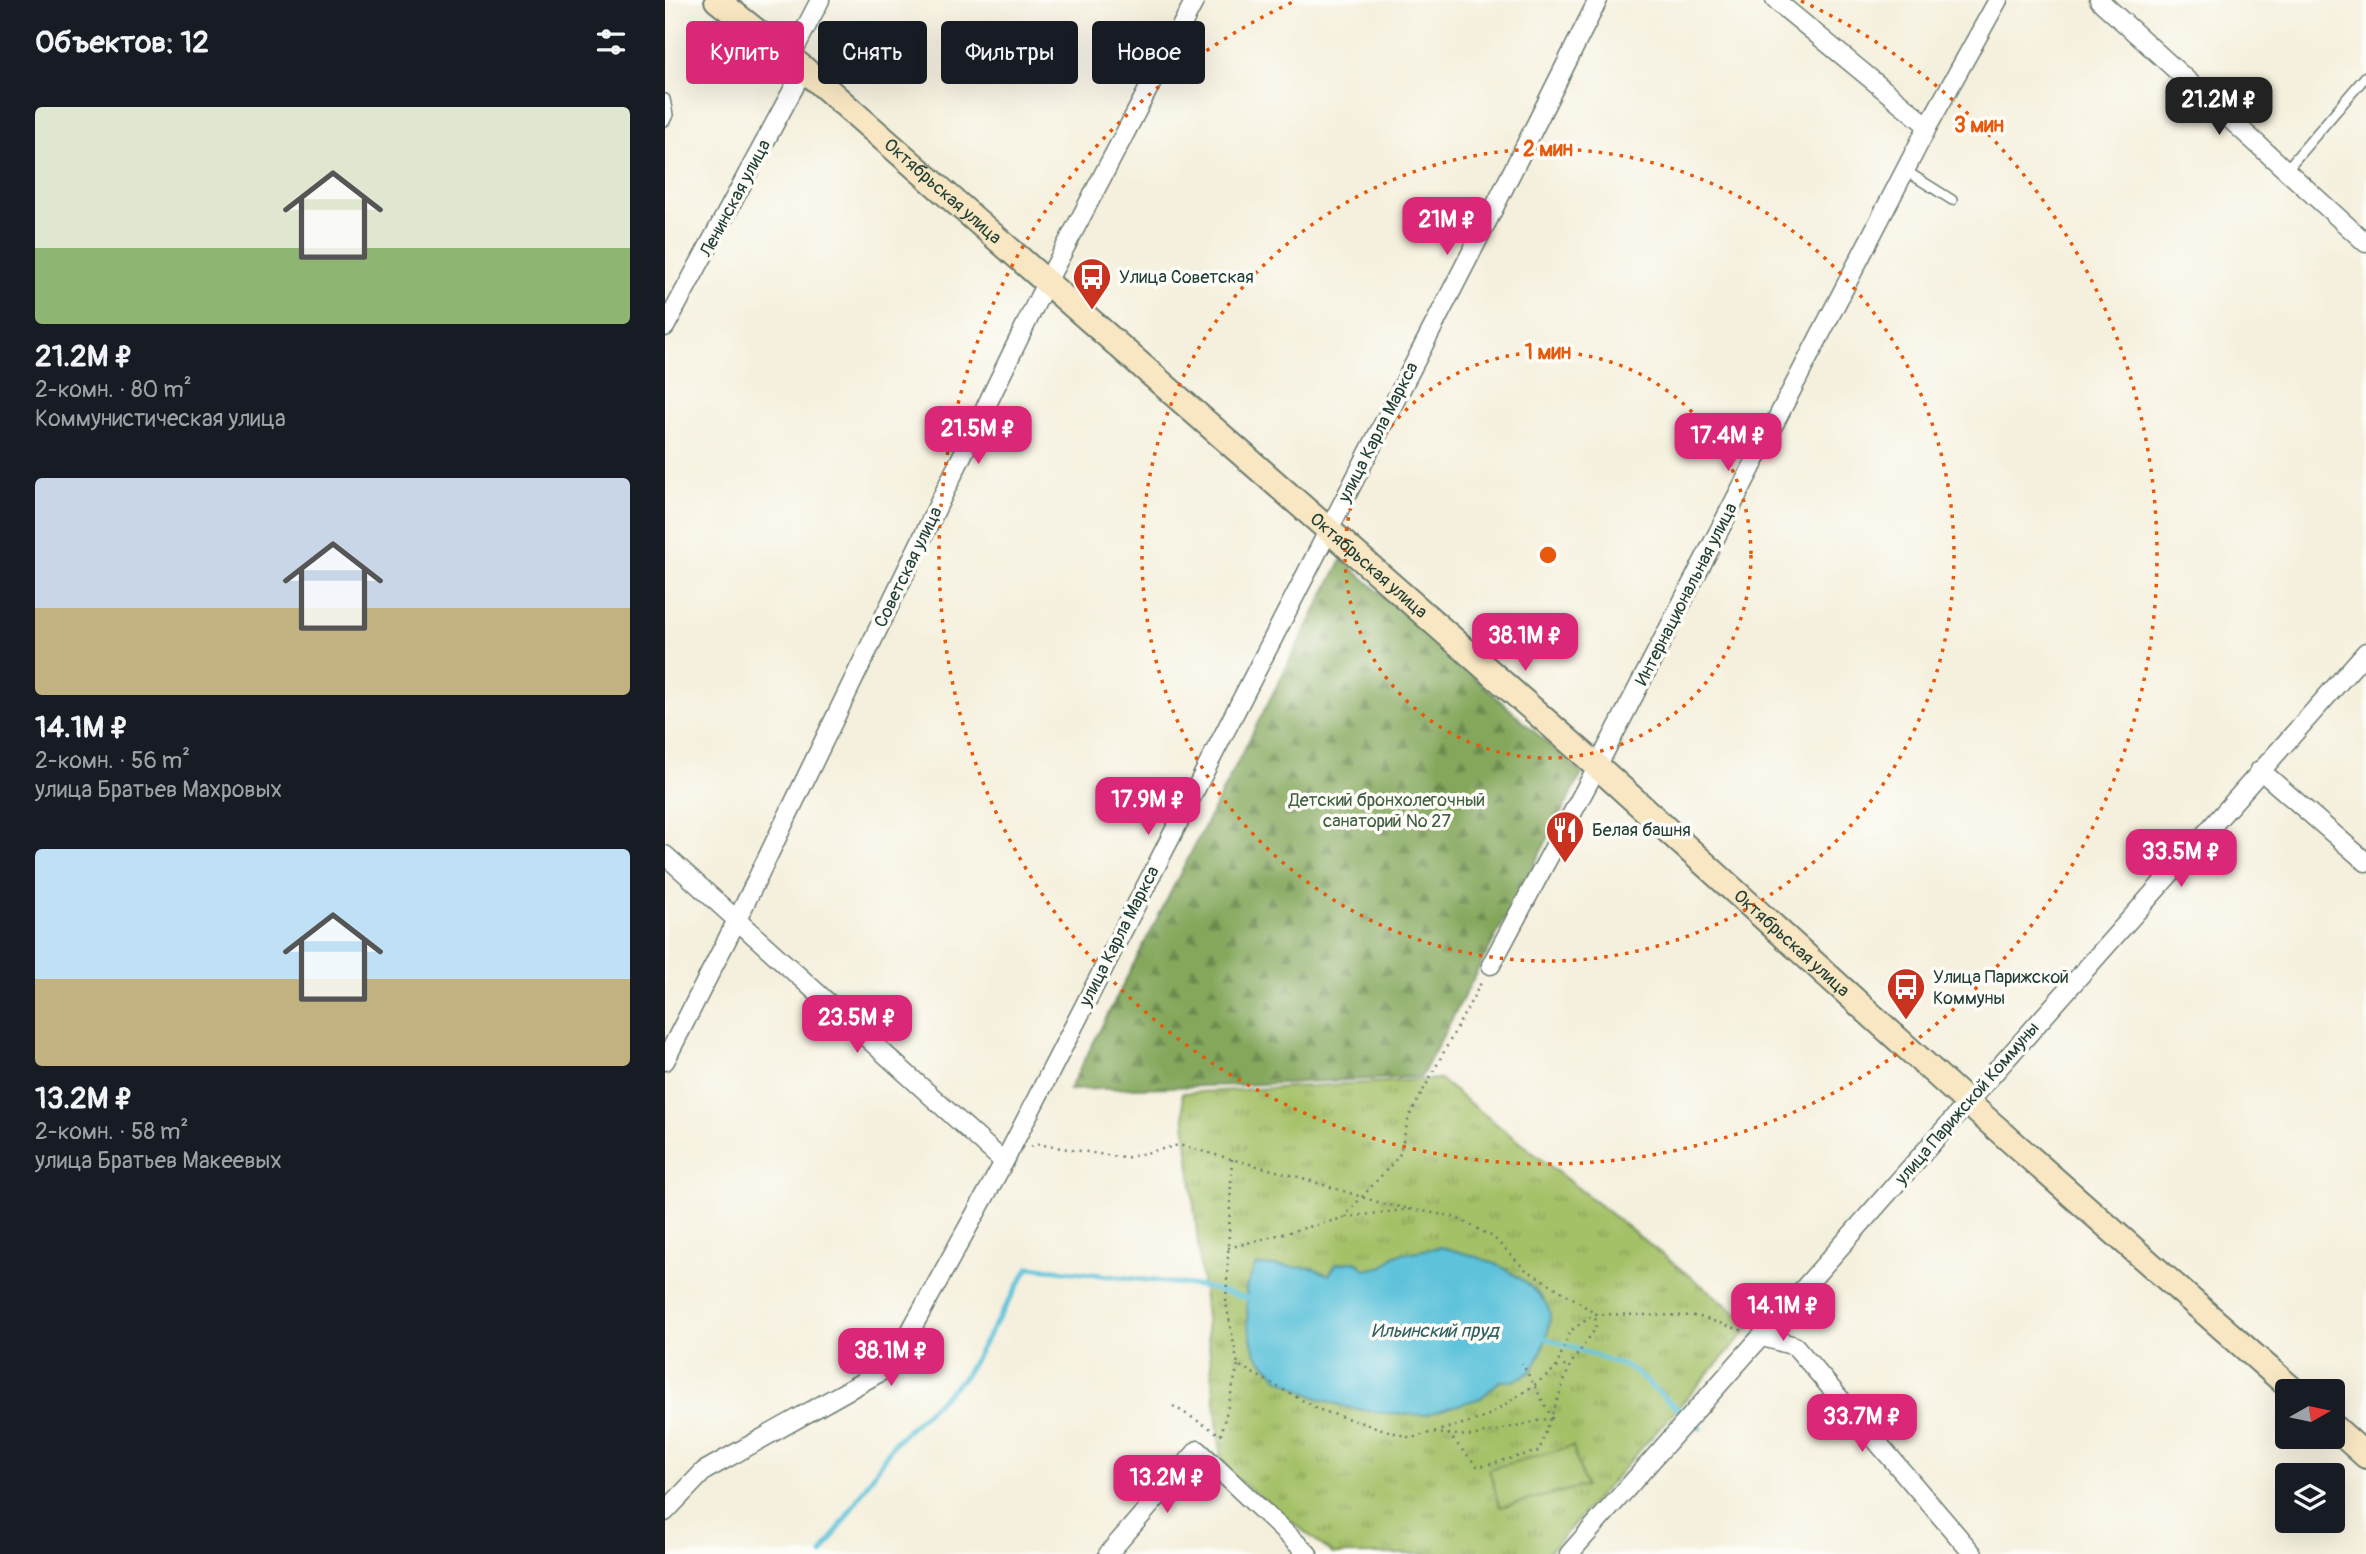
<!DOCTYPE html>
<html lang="ru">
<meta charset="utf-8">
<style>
:root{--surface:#171b24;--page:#242831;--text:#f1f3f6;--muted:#9ea1a6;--accent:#db2777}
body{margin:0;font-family:Pangolin,sans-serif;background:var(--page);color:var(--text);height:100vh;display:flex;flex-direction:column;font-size:26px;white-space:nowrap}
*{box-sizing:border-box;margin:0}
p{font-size:23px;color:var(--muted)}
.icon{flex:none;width:38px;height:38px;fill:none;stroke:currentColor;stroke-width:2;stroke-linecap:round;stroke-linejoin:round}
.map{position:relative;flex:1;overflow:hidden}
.details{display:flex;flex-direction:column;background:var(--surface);width:665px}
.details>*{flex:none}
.top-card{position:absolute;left:21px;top:21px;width:665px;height:63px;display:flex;gap:14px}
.needle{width:46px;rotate:81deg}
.fabs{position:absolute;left:1610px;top:1379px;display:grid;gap:14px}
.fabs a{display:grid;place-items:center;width:70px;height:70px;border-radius:7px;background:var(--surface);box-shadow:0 7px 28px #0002;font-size:35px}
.price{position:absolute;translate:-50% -60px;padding:0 16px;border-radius:14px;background:var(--accent);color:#fff;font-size:23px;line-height:46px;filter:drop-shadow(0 2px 4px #0008)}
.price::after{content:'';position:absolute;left:50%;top:42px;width:21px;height:16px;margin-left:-10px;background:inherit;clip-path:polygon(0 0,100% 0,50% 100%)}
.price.current{background:#222;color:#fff}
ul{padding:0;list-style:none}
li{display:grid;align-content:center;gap:14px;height:371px;padding:0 35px}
li span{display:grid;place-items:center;height:217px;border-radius:7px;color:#555}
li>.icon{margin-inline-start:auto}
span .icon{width:126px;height:126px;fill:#fffc;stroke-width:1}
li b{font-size:30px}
h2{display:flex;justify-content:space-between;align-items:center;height:84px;padding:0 35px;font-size:30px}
.chip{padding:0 24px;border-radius:7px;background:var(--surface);box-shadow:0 7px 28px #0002;font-size:24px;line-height:63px}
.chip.current{background:var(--accent);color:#fff}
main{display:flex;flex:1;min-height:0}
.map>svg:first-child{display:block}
.grass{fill:url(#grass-tufts);stroke:#627f4e;stroke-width:2}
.forest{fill:url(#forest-firs);stroke:#527248;stroke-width:2}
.garden{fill:#a5c167;stroke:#627f4e;stroke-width:2}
.water{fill:#5dc2da;stroke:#3e8087;stroke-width:2}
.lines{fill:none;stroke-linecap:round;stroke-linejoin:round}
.stream{stroke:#5dc2da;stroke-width:5}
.service-casing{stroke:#6a7c6f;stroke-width:12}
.minor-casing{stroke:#6a7c6f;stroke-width:21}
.secondary-casing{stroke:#6a7c6f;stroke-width:28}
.path{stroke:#6a7c6f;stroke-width:2.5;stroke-dasharray:2 5;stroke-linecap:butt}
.service{stroke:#fff;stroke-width:9}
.minor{stroke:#fff;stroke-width:18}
.secondary{stroke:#f9e7c3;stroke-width:24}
.ring{fill:none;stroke:#e8590c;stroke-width:3.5;stroke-dasharray:3.5 7}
.labels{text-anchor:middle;stroke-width:7;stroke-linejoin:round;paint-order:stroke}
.street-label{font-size:18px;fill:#1f3d34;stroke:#fdfcf7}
.poi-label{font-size:18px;fill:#1f3d34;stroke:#fdfcf7;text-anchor:start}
.park-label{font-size:18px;fill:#405e41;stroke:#fdfcf7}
.water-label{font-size:19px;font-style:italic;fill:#2e5e5e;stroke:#fdfcf7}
.centre{fill:#e8590c;stroke:#fdfcf7;stroke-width:3.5}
.ring-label{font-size:21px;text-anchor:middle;font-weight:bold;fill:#e8590c;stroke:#fdfcf7;stroke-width:7;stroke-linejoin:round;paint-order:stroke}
</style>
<main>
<section class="details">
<h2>Объектов: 12<svg class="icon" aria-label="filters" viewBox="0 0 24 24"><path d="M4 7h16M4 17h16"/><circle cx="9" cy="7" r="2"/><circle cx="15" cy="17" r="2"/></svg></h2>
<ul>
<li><span style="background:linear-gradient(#dfe7d0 65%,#8fb573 0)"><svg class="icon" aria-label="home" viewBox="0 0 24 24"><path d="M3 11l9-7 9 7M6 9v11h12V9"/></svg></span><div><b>21.2M ₽</b><p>2-комн. · 80 m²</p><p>Коммунистическая улица</p></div></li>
<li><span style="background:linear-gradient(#c9d6e8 60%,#c2b280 0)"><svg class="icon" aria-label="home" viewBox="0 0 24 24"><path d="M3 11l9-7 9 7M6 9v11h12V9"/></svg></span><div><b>14.1M ₽</b><p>2-комн. · 56 m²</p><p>улица Братьев Махровых</p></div></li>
<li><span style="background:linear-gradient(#bfe0f5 60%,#c2b280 0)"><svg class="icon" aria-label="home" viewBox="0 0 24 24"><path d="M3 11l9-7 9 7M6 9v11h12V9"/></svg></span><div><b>13.2M ₽</b><p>2-комн. · 58 m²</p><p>улица Братьев Макеевых</p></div></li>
</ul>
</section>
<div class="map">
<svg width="1701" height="1554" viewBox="0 0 1701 1554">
<defs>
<pattern id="grass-tufts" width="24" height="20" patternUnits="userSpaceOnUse" patternTransform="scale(1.75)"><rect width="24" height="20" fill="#a5c167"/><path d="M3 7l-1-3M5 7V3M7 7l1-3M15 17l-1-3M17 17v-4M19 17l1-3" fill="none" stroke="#869e56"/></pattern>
<pattern id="forest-firs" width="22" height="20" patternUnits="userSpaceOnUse" patternTransform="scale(1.75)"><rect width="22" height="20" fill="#84a75c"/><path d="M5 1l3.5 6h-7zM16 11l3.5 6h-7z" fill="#6b894d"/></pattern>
</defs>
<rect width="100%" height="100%" fill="#fdfcf7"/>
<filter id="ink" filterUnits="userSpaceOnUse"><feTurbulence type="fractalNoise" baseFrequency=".0143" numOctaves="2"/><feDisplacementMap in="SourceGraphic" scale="14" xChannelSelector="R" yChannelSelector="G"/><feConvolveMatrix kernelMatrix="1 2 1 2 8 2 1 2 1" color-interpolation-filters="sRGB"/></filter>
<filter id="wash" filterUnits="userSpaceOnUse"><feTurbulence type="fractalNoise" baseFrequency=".00686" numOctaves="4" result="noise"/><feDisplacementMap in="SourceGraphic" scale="28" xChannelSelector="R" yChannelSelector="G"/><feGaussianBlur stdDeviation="1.57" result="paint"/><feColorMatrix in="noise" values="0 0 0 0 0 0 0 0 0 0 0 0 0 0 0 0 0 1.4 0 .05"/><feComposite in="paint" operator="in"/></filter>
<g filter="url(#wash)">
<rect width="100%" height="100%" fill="#f5f0dd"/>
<!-- grass -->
<path class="grass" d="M774,1079L1087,1325L882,1554H668L557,1467L517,1093Z"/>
<!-- forest -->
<path class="forest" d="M677,559L917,774L756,1077L576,1085L404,1090Z"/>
<!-- garden -->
<path class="garden" d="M908,1446L920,1486L835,1507L824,1469Z"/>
<!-- water -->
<path class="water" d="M776,1247C791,1251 808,1255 823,1261C841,1267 885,1295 885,1316C885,1336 875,1356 866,1372L848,1381H835L816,1398L760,1415L718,1413L684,1408L650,1397L613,1378L590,1353L583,1326L581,1287L591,1265L648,1268L664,1275L671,1264L691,1261L701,1270L719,1266L730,1255Z"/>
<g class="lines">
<!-- stream -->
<path class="stream" d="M881,1338L965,1368L1035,1428
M157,1554L229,1443L299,1377L364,1267L535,1286L582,1298"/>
</g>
</g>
<g filter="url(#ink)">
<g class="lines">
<!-- service casing -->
<g class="service-casing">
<path id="service" d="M0,99L3,115L0,121
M1241,171L1287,200
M1620,171L1701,76"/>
</g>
<!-- minor casing -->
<g class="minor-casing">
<path id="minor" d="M1110,0L1263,126
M1434,0L1701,243
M125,58L155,0
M0,327L139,69
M1595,770L1701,862
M0,855L339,1162
M826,965L932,767L1263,126L1333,0
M0,1061L72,920L374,297L530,0
M1098,1337L1130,1346L1308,1554
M0,1512L39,1471L226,1366L339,1162L825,216L933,0
M443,1554L533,1450L643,1554
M904,1554L1701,652"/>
</g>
<!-- secondary casing -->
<g class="secondary-casing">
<g id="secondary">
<path id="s1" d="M52,0L139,69L922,757L1303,1103L1629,1391"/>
<path d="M1668,1426L1701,1456"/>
</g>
</g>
<!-- path -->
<path class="path" d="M366,1147L371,1144L460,1158L514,1145L637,1178L719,1204L790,1217L828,1237L860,1269L911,1300L930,1314
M567,1159L561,1303L573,1365L655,1410L746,1438L819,1418L868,1386L891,1368L905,1365
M681,1217L747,1209
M563,1248L678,1218L734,1156L744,1117L818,979
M930,1314L1032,1316L1079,1331
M891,1368L905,1331L930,1314
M508,1406L556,1435L573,1365
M769,1433L806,1436L887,1418L857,1363
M783,1434L813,1467L874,1451L905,1365L931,1328L930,1314"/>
<!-- service -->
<use href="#service" class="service"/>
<!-- minor -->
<use href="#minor" class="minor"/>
<!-- secondary -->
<use href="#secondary" class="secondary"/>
</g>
</g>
<!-- distance rings -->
<g class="ring">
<circle cx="883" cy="555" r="203"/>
<circle cx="883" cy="555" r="406"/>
<path d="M1136 1A609 609 0 1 1 630 1"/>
</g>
<!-- icons -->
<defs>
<g id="bus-pin" transform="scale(2.0125)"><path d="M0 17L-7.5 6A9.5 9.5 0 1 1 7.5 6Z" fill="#c8321e" stroke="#fdfcf7"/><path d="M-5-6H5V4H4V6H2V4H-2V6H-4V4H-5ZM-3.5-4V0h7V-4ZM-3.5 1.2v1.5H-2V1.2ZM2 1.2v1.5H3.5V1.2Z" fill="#fff"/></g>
<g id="restaurant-pin" transform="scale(2.0125)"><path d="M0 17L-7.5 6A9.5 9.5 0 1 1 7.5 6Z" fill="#c8321e" stroke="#fdfcf7"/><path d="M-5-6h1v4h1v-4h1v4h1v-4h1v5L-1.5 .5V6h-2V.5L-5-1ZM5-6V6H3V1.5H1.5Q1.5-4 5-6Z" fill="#fff"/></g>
</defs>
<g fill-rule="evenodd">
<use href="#bus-pin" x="427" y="277"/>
<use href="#restaurant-pin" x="900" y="830"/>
<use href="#bus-pin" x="1241" y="987"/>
</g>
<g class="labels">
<!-- street labels -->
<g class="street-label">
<text dy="6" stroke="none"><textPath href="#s1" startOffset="296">Октябрьская улица</textPath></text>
<text transform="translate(70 198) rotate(-62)" y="6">Ленинская улица</text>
<text transform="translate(713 432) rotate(-63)" y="6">улица Карла Маркса</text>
<text dy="6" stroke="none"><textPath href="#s1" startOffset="863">Октябрьская улица</textPath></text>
<text transform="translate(243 567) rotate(-64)" y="6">Советская улица</text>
<text transform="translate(1021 594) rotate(-63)" y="6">Интернациональная улица</text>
<text transform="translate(454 936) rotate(-63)" y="6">улица Карла Маркса</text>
<text dy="6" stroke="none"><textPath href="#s1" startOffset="1430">Октябрьская улица</textPath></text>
<text transform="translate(1302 1103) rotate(-49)" y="6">улица Парижской Коммуны</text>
</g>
<!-- poi labels -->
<g class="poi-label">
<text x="454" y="283">Улица Советская</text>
<text x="927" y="836">Белая башня</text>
<text x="1268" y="983">Улица Парижской<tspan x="1268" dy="21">Коммуны</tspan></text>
</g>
<!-- park labels -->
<g class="park-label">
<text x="722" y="806">Детский бронхолегочный<tspan x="722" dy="21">санаторий № 27</tspan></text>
</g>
<!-- water labels -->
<g class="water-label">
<text x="770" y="1337">Ильинский пруд</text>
</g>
</g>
<circle cx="883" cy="555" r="10" class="centre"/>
<g class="ring-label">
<text x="1314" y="132">3 мин</text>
<text x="883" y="156">2 мин</text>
<text x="883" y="359">1 мин</text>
</g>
</svg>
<div class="fabs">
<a><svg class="needle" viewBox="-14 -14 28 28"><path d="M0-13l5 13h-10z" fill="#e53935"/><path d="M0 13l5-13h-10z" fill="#9ea1a6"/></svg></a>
<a><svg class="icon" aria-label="layers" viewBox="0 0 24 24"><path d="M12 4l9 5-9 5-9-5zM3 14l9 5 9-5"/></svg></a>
</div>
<b class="price current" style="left:1554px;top:137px">21.2M ₽</b>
<b class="price" style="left:782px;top:257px">21M ₽</b>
<b class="price" style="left:313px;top:466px">21.5M ₽</b>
<b class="price" style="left:1063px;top:473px">17.4M ₽</b>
<b class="price" style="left:860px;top:673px">38.1M ₽</b>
<b class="price" style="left:483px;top:837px">17.9M ₽</b>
<b class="price" style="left:1516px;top:889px">33.5M ₽</b>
<b class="price" style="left:192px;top:1055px">23.5M ₽</b>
<b class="price" style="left:1118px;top:1343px">14.1M ₽</b>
<b class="price" style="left:226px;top:1388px">38.1M ₽</b>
<b class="price" style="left:1197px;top:1454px">33.7M ₽</b>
<b class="price" style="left:502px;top:1515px">13.2M ₽</b>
<div class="top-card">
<a class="chip current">Купить</a>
<a class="chip">Снять</a>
<a class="chip">Фильтры</a>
<a class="chip">Новое</a>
</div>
</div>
</main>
